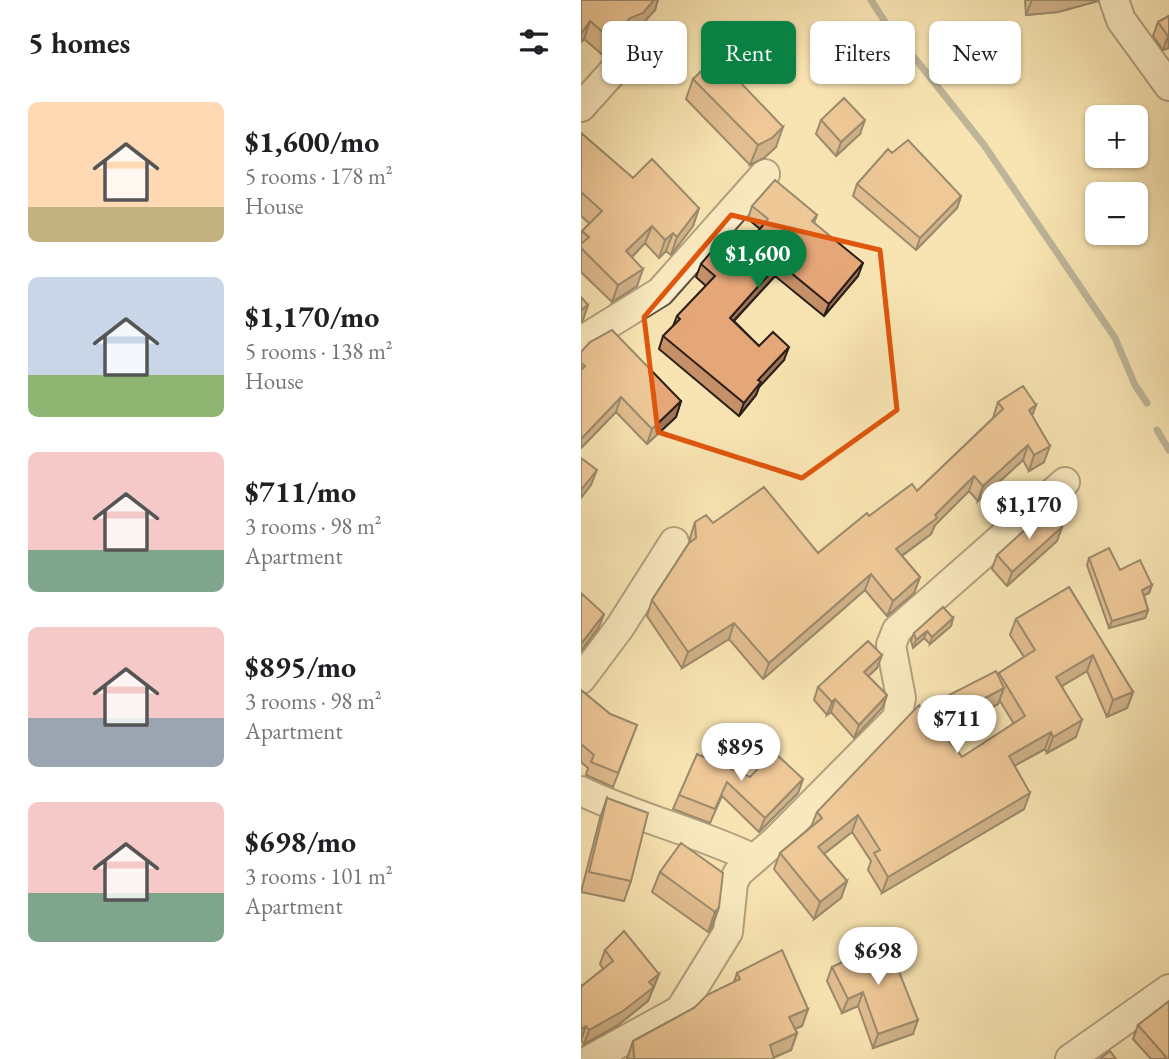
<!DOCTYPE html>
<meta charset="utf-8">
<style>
:root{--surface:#fff;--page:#f2f2f2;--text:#202124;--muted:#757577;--accent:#0b8043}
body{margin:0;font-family:"EB Garamond",serif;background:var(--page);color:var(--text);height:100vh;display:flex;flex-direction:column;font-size:26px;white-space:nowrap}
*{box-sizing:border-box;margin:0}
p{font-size:23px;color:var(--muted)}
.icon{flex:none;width:38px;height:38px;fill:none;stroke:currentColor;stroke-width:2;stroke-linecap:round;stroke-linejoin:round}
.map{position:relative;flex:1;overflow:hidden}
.details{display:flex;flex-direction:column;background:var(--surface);width:581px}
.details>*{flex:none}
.banner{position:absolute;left:21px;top:21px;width:462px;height:63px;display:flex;gap:14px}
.controls{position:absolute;left:504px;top:105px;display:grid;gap:14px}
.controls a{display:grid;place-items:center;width:63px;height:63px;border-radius:10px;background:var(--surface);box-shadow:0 2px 5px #0004;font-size:35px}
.price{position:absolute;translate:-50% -60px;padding:0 16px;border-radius:24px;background:#fff;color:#222;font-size:23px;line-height:46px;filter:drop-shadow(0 2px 4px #0008)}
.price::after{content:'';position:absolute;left:50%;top:42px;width:21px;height:16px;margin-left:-10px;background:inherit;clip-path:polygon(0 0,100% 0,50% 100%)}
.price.on{background:var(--accent);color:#fff}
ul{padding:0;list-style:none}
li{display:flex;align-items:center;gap:21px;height:175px;padding:0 28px}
li span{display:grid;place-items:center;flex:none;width:196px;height:140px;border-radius:10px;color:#555}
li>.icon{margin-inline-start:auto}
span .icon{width:84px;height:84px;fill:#fffc;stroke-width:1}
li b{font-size:30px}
h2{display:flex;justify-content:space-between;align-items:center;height:84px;padding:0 28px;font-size:30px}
.pill{padding:0 24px;border-radius:10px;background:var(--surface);box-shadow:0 2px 5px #0004;font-size:24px;line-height:63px}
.pill.on{background:var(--accent);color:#fff}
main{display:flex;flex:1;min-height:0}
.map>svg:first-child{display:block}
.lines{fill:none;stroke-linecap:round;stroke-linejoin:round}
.stream{stroke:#737d79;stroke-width:7}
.street-casing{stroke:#5e5040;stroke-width:32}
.street{stroke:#faedcd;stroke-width:28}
.wall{fill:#c58f67;stroke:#2b1f1a;stroke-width:2;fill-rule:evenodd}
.shaded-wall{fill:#a07454;stroke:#2b1f1a;stroke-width:2}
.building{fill:#e5a678;stroke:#2b1f1a;stroke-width:2}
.marked{fill:none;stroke:#df560d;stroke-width:5;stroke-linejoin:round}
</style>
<main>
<section class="details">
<h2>5 homes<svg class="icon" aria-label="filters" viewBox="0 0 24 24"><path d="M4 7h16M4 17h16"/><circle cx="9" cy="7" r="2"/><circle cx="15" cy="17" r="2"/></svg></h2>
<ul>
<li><span style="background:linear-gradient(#ffd9b3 75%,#c2b280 0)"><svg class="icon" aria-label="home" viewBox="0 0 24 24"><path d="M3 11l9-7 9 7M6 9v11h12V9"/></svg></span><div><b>$1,600/mo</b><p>5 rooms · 178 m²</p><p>House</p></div></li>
<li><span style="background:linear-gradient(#c9d6e8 70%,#8fb573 0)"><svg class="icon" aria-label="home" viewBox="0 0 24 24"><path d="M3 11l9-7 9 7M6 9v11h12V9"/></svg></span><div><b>$1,170/mo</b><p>5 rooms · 138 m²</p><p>House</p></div></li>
<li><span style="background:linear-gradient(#f6c9c9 70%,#7fa58c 0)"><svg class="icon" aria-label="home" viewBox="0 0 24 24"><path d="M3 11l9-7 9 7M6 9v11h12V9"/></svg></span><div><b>$711/mo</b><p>3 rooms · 98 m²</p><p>Apartment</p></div></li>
<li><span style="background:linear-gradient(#f6c9c9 65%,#9aa5b1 0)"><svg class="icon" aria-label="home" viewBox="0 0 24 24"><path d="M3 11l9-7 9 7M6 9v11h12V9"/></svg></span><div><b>$895/mo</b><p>3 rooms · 98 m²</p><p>Apartment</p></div></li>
<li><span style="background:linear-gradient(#f6c9c9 65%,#7fa58c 0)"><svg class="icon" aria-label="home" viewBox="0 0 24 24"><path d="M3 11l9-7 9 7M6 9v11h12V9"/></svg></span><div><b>$698/mo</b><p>3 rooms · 101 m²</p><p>Apartment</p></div></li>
</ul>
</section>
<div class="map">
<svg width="588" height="1059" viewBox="0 0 588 1059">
<rect width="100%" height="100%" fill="#f8e4b2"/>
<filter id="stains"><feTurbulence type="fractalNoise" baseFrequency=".00286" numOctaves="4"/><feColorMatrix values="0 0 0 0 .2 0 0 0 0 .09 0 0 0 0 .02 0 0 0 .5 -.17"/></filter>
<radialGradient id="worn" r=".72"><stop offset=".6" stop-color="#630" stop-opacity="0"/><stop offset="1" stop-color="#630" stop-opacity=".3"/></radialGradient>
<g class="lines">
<!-- stream -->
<path class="stream" d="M290,0L311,33L337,62L403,145L534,338L554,385L566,403
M576,430L588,450"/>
<!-- street casing -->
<g class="street-casing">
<path id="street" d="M533,0L540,20L588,86
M0,107L54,47
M0,341L79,292L184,174
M0,679L39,627L93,542
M0,791C56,818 117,832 173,859
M10,1059L99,1010L147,932L152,883L157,873L194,841L316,718L320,698L310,645L316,630L484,482
M489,1059L588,989"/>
</g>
<!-- street -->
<use href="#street" class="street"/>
</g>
<!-- wall -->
<path class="wall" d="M0,0L74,10L55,31L42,35L23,56L3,39L0,42Z
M444,0H517V1L477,12L445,15Z
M588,16V48L582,50L572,36L577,22Z
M112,79L195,147L183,158L169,165L105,99Z
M240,120L279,134L255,156L235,134Z
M0,133L52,178L118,208L112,226L90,255L85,251L78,258L64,243L51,257L56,286L31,302L0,272V235L1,231L9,224L0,216Z
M311,153L380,196L376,208L335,250L272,196L276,184Z
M171,206L236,215L233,223L277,276L243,316L194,276L153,321L178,346L203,360L178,387L175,395L158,416L78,349L82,336L92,326L96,316L125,286L115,277L120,264L158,255L179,229L167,219Z
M0,352L100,401L95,417L66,444L35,412L0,448Z
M417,402L455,405L451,416L463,462L448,471L442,460L397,501L388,491L354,525L350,534L321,556L339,577L333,593L306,616L284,590L182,679L148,639L101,668L66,616L71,600L109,542V538L114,522L132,523L237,553L288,516L336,491L412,418Z
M481,527L476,541L426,586L411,569L416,555Z
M508,558L539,570L571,585L568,593L563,595L567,610L564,618L528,628L506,565Z
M488,587L552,692L546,708L526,717L506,671L481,686L495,737L466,753L464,749L433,766L443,809L301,893L287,870L290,861L271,832L243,854L266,881L260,898L233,919L193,869L199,853L230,827L236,812L341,709L417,675L418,673L443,657L429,635L435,619ZM419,701L433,724L381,757L361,733L417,704Z
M372,618L370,626L349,644L343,638L332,648L330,640L333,633Z
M301,655L296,668L287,676L306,695L301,708L273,738L250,712L246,715L233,700L237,687Z
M0,690L29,714L56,725L32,787L5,775L7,768L0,762Z
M169,777L222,779L217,793L178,832L141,796L129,823L92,809L98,795Z
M26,798L50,881L43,901L0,892L19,818Z
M79,872L138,907L131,927L127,932L71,892Z
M24,950L78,974L67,1001L37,1025L3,1044L0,1040L1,986L22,969L19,964Z
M251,967L332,1034L292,1048L277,1006L261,1013L246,981Z
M156,973L227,1009L221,1026L214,1029L216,1033L210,1050L192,1058L193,1059H46L52,1041L113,1008L153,982Z
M557,1025L588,1059H570L552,1039Z"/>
<!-- shaded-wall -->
<path class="shaded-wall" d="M73,0H77L74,10L55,31L42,35L23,56L30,39L49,18Z
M451,0H517V1L477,12L445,15Z
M9,21L3,39L0,42V34Z
M587,36L588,48L582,50Z
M284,120L279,134L255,156L260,142Z
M202,127L195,147L183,158L169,165L177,145Z
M380,196L376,208L335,250L339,238Z
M118,208L112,226L90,255L96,237Z
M71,226L64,243L39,269L45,251Z
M92,233L85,251L78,258L84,240Z
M198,263L194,276L144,330L149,318Z
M282,263L277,276L243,316L248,304Z
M62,269L56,286L31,302L37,285Z
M7,305L2,320L0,322V310Z
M208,347L203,360L178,387L175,395L158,416L163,403L177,380Z
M40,397L35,412L0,448V439Z
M100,401L95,417L66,444L71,429Z
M455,405L449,421L448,410Z
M447,445L442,460L397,501L402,486Z
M469,446L463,462L448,471L453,455Z
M16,470L10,485L0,498V490Z
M393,476L388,491L354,525L350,534L309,564L315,549L354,515Z
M481,527L476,541L426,586L431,572Z
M290,574L284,590L182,679L188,663Z
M339,577L333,593L306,616L312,601Z
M571,585L568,593L559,597L561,590Z
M567,610L564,618L528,628L531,621Z
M23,614L18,627L0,651V644Z
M372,618L370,626L349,644L351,637Z
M153,623L148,639L101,668L107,652Z
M346,631L343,638L332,648L335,640Z
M301,655L296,668L278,685L283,672Z
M512,655L506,671L469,693L475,677Z
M423,688L417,704L348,740L354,724Z
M552,692L546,708L526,717L532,700Z
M306,695L301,708L273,738L278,725Z
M254,699L250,712L246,715L251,702Z
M501,720L495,737L466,753L472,737Z
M470,732L464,749L422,772L428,756Z
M222,779L217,793L178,832L184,818Z
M449,793L443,809L301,893L307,877Z
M277,815L271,832L231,863L237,847Z
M266,881L260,898L233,919L239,902Z
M138,907L131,927L127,932L134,912Z
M78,974L67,1001L37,1025L3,1044L8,1030Z
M282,992L277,1006L261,1013L267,999Z
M227,1009L221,1026L202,1034L208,1017Z
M337,1020L332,1034L292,1048L297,1034Z
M5,1026L0,1040V1029Z
M216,1033L210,1050L189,1059V1045Z"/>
<!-- building -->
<path class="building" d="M0,0H73L62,13L49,18L30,39L9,21L0,34Z
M588,16V36H587L577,22Z
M135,57L202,127L191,138L177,145L112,79Z
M263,98L284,120L260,142L240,120Z
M0,133L52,178L71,159L118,208L96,237L92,233L84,240L71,226L45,251L62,269L37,285L0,248V244L8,237L1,231L21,211L0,192Z
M327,140L380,196L339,238L276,184L307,149L311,153Z
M194,180L236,215L231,221L282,263L248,304L198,263L149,318L178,346L192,332L208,347L177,380L180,382L163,403L82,336L99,319L96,316L134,276L120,264L140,240L158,255L187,219L171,206Z
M0,297L7,305L0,310Z
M31,330L100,401L71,429L40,397L0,439V370L4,366L0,363V352L9,342Z
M442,386L455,405L448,410L469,446L453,455L447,445L402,486L393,476L354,515L356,518L315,549L339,577L312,601L290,574L188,663L153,623L107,652L71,600L108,543L115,538L114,522L125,515L132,523L183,487L237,553L286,513L288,516L331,484L336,491L422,409L417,402Z
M0,458L16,470L0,490Z
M466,510L481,527L431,572L416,555Z
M528,548L539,570L559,560L571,585L561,590L567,610L531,621L508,558Z
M488,587L552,692L532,700L512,655L475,677L501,720L472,737L470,732L428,756L449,793L307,877L293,853L299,850L277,815L237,847L266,881L239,902L199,853L241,818L236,812L338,705L341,709L415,671L423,688L354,724L381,757L444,716L418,673L454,650L435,619Z
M0,593L23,614L0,644Z
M362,607L372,618L351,637L346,631L335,640L333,633Z
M287,641L301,655L283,672L306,695L278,725L254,699L251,702L237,687Z
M0,690L29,714L56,725L37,773L10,762L13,755L0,744Z
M193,752L222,779L184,818L146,782L134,809L98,795L116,754L169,777Z
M26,798L67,813L50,881L8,872Z
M100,843L142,873L138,907L134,912L79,872Z
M43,931L78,974L68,982L73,987L42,1011L8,1030L5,1026L0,1029V985L1,986L32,961L24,950Z
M306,941L337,1020L297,1034L282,992L267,999L251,967Z
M201,950L227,1009L208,1017L216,1033L189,1045L193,1059H53L52,1041L113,1008L126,995L159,979L156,973Z
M588,1001V1059H583L585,1057L557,1025Z
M529,1051L535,1059H519Z"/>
<!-- marked area -->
<path d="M0 0H588V1059H0ZM150,215L299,250L316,410L221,478L77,432L63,317Z" fill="#f8e4b2" fill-opacity=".55" fill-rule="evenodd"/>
<path class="marked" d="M150,215L299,250L316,410L221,478L77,432L63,317Z"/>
<rect width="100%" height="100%" filter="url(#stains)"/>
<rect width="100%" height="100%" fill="url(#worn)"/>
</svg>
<div class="controls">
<a>+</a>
<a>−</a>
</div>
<b class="price on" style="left:177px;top:290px">$1,600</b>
<b class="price" style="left:448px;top:541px">$1,170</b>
<b class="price" style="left:376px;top:755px">$711</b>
<b class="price" style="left:160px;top:783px">$895</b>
<b class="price" style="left:297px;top:987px">$698</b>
<div class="banner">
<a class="pill">Buy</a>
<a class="pill on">Rent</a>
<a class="pill">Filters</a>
<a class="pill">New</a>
</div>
</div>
</main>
